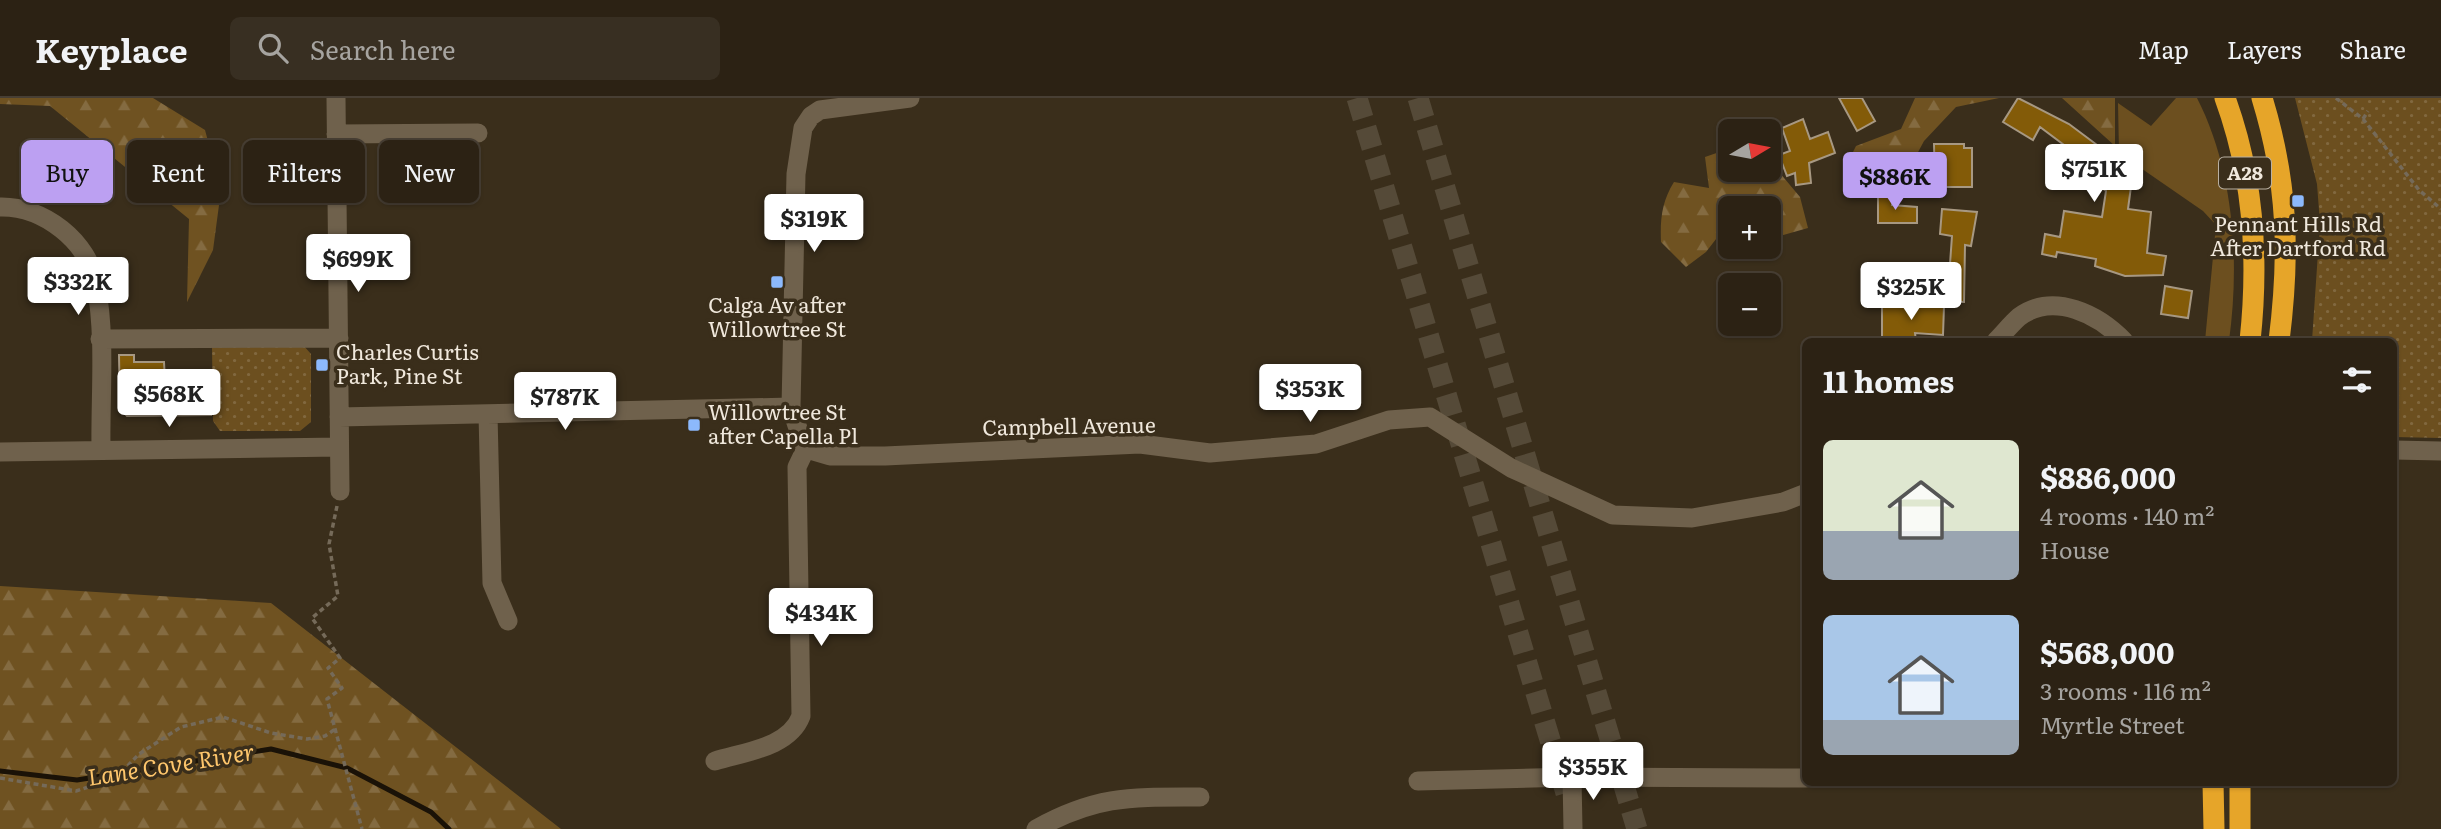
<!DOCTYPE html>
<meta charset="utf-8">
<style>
:root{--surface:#2c2214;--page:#382f22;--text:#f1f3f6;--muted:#a6a4a0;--line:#483f34;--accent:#bca0f2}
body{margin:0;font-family:Literata,serif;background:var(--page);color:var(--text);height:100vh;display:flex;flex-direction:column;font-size:26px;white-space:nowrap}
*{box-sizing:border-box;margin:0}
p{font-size:23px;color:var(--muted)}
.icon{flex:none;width:38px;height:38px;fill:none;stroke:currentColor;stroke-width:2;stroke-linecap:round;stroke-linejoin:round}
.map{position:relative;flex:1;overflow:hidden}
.details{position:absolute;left:1802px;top:240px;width:595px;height:448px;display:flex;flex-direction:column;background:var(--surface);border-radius:10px;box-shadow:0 2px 5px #0004,0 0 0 2px var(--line)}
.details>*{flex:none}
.banner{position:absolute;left:21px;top:42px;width:665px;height:63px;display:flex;gap:14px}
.needle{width:46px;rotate:80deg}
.buttons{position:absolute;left:1718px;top:21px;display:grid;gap:14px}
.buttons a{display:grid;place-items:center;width:63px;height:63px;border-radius:10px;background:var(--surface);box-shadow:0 2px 5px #0004,0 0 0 2px var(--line);font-size:35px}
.price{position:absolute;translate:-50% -60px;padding:0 16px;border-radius:7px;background:#fff;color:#222;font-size:23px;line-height:46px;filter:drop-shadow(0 2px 4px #0008)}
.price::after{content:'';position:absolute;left:50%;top:42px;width:21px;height:16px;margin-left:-10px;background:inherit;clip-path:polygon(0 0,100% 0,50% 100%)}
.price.active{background:var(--accent);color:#111}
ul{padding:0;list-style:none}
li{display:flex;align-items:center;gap:21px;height:175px;padding:0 21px}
li span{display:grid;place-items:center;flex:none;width:196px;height:140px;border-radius:10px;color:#555}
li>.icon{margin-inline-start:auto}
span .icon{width:84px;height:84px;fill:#fffc;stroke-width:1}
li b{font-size:30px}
h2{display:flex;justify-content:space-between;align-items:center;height:84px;padding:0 21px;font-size:30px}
.chip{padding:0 24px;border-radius:10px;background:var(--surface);box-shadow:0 2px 5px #0004,0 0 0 2px var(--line);font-size:24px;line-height:63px}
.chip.active{background:var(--accent);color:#111}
header{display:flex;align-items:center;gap:42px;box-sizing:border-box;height:98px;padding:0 35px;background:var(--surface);border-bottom:2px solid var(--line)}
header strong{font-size:33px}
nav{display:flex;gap:38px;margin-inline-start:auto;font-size:24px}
.search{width:490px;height:63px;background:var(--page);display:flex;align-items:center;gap:18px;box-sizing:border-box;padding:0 24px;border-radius:10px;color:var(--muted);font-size:26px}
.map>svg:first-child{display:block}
.grass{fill:#6c4f1f}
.forest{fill:url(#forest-firs)}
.park{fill:url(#park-dots)}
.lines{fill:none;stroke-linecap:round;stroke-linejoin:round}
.stream{stroke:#1a1207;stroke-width:5}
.building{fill:#835b08;stroke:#a79882;stroke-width:2}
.highway-tunnel{stroke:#554a38;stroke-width:21;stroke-dasharray:21 10;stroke-linecap:butt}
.path{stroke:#756a59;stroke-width:3.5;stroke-dasharray:5 3.5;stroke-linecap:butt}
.minor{stroke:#6f614c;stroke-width:19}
.highway{stroke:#e6a529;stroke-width:21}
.poi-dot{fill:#8cb9fc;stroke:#3a2e1b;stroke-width:2.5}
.labels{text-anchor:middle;stroke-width:7;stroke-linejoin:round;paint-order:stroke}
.shield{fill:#3a2e1b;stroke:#b9b0a2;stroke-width:2}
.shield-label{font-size:19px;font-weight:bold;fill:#f0e8dc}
.poi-label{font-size:21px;fill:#f0e8dc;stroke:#3a2e1b}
.street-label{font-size:21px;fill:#f0e8dc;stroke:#3a2e1b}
.water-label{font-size:23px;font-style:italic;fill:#fec66c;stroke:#3a2e1b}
</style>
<header>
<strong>Keyplace</strong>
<div class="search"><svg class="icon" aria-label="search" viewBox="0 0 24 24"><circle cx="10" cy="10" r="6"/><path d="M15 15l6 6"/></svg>Search here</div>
<nav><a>Map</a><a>Layers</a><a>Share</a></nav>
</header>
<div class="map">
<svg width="2441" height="731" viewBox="0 0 2441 731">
<defs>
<pattern id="forest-firs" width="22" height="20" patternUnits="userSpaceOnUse" patternTransform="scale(1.75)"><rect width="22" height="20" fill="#6f5221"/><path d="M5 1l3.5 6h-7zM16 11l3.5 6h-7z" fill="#846b41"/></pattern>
<pattern id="park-dots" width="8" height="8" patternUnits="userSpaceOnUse" patternTransform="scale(1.75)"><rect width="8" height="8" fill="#6c4f1f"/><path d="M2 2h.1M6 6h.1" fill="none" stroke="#81683f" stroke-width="1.8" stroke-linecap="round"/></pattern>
</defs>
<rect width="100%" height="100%" fill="#3a2e1b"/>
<!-- grass -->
<path class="grass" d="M2176,0H2197C2234,72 2240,163 2229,243H2205L2216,127L2203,113L2119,55L2118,5L2151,28Z"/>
<!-- forest -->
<path class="forest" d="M0,0H153L205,32L221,92L213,152L187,204L189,121L50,8L0,6Z
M1915,0H1999L1956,9L1924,43L1909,71L1848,83L1846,68L1856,48L1901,31Z
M2062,0H2115V48Z
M1731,50V72H1769V62L1800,99L1808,130L1769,141V110H1731V134L1723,132L1706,154L1686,169L1661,144C1660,121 1662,103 1674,84L1709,90L1705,59Z
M0,488L271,505L561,731H0Z"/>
<!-- park -->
<path class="park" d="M2295,0H2441V340L2394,339V243H2312L2320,125L2317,86Z
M303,247L311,256V324L300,333H220L213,323L212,248Z"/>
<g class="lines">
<!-- stream -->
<path class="stream" d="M0,673L77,682L271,651L347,670L431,714L449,731"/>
</g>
<!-- building -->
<path class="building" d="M1839,0H1862L1875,23L1857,33Z
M2018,0L2069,26L2109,56L2095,76L2132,81L2128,111L2151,114L2147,155L2166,158L2163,177L2125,178L2095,168L2096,161L2057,154L2056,159L2042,156L2045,136L2060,139L2064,113L2102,119L2106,93L2061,59L2068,50L2040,29L2033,42L2003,24Z
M1803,21L1810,41L1828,34L1835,55L1809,65L1811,85L1796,87L1795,75L1787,78L1779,57L1790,53L1782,30Z
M1934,46H1964V50H1972V89H1935Z
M1878,99H1892V107L1917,109V125H1878Z
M1942,111L1977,114L1971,148L1965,147L1964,204L1934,203L1937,166H1950L1952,138L1940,136Z
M2165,188L2192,193L2188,220L2161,216Z
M1882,208H1944L1943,237L1915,235L1916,243H1882Z
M119,257H134V264H164L165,283H191V293H211V317L127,318L120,310Z"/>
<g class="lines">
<!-- highway-tunnel -->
<path class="highway-tunnel" d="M1357,0L1566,695
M1418,0L1637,731"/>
<!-- path -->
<path class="path" d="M2336,0L2363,21L2419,92L2441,111
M2363,21L2368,13
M337,408L329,446L338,498L312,520L340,560L328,570L342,590L327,601L362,731
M0,680L76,693L116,680L139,656L181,629L223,619L271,635L307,641L325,638L337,630"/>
<!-- minor -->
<path class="minor" d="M336,0L340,393
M910,0L820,12L811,18L803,30L796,76L791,309L802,343L813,353L830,358H885L1140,346L1210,355L1316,346L1389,322L1430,319L1511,370L1613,417L1692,420L1783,404L1806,395
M336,36L478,35
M0,109C43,108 89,143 96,187C106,240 100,299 101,352
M100,241L339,240
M1996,243C2003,236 2011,226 2019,219C2054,193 2099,217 2124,243
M488,316L492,485L508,523
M339,319L791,309
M2394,352L2441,353
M0,354L339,349
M715,663C743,654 789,650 801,618L797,369L807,348
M1572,679L1573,731
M1418,683L1572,679L1806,680
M1036,731C1097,697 1132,699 1200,699"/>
<!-- highway -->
<path class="highway" d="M2225,0C2254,79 2259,160 2250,243
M2262,0C2288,85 2290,156 2279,243
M2213,684L2214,731
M2240,684V731"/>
</g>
<!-- markers -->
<g class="poi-dot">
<rect x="2291" y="96" width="14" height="14" rx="3.5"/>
<rect x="770" y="177" width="14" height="14" rx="3.5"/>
<rect x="315" y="260" width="14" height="14" rx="3.5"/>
<rect x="687" y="320" width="14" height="14" rx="3.5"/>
</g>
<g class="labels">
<!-- shield labels -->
<rect class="shield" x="2219" y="59.5" width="52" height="31" rx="5"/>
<g class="shield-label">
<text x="2245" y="82">A28</text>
</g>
<!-- poi labels -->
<g class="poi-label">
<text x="2298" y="134">Pennant Hills Rd<tspan x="2298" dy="24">After Dartford Rd</tspan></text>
<text x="777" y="215">Calga Av after<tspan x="777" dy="24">Willowtree St</tspan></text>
<text x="336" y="262" text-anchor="start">Charles Curtis<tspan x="336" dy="24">Park, Pine St</tspan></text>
<text x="708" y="322" text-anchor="start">Willowtree St<tspan x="708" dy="24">after Capella Pl</tspan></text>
</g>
<!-- street labels -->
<g class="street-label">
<text transform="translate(1069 329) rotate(-1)" y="7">Campbell Avenue</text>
</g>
<!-- water labels -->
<g class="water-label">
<text transform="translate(171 667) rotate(-9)" y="8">Lane Cove River</text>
</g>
</g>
</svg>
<div class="buttons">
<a><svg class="needle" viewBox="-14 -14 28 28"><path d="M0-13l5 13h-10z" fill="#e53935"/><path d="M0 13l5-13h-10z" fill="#a6a4a0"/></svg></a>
<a>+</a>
<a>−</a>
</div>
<b class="price" style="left:2094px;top:106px">$751K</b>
<b class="price active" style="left:1895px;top:114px">$886K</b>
<b class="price" style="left:814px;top:156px">$319K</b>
<b class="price" style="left:358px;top:196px">$699K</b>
<b class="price" style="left:78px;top:219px">$332K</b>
<b class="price" style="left:1911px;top:224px">$325K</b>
<b class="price" style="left:1310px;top:326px">$353K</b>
<b class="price" style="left:169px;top:331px">$568K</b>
<b class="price" style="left:565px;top:334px">$787K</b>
<b class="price" style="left:821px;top:550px">$434K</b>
<b class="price" style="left:1593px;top:704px">$355K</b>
<div class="banner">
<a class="chip active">Buy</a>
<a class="chip">Rent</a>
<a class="chip">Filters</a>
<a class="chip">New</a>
</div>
<section class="details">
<h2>11 homes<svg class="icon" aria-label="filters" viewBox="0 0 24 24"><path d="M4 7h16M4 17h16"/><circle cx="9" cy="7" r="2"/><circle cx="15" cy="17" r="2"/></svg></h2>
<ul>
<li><span style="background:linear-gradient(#dfe7d0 65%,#9aa5b1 0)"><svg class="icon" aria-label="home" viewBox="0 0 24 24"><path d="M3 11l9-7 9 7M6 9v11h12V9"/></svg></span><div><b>$886,000</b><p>4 rooms · 140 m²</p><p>House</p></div></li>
<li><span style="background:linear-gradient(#a9c7e8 75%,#9aa5b1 0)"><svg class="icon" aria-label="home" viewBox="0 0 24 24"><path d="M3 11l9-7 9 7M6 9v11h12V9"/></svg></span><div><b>$568,000</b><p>3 rooms · 116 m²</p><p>Myrtle Street</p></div></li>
</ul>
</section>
</div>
